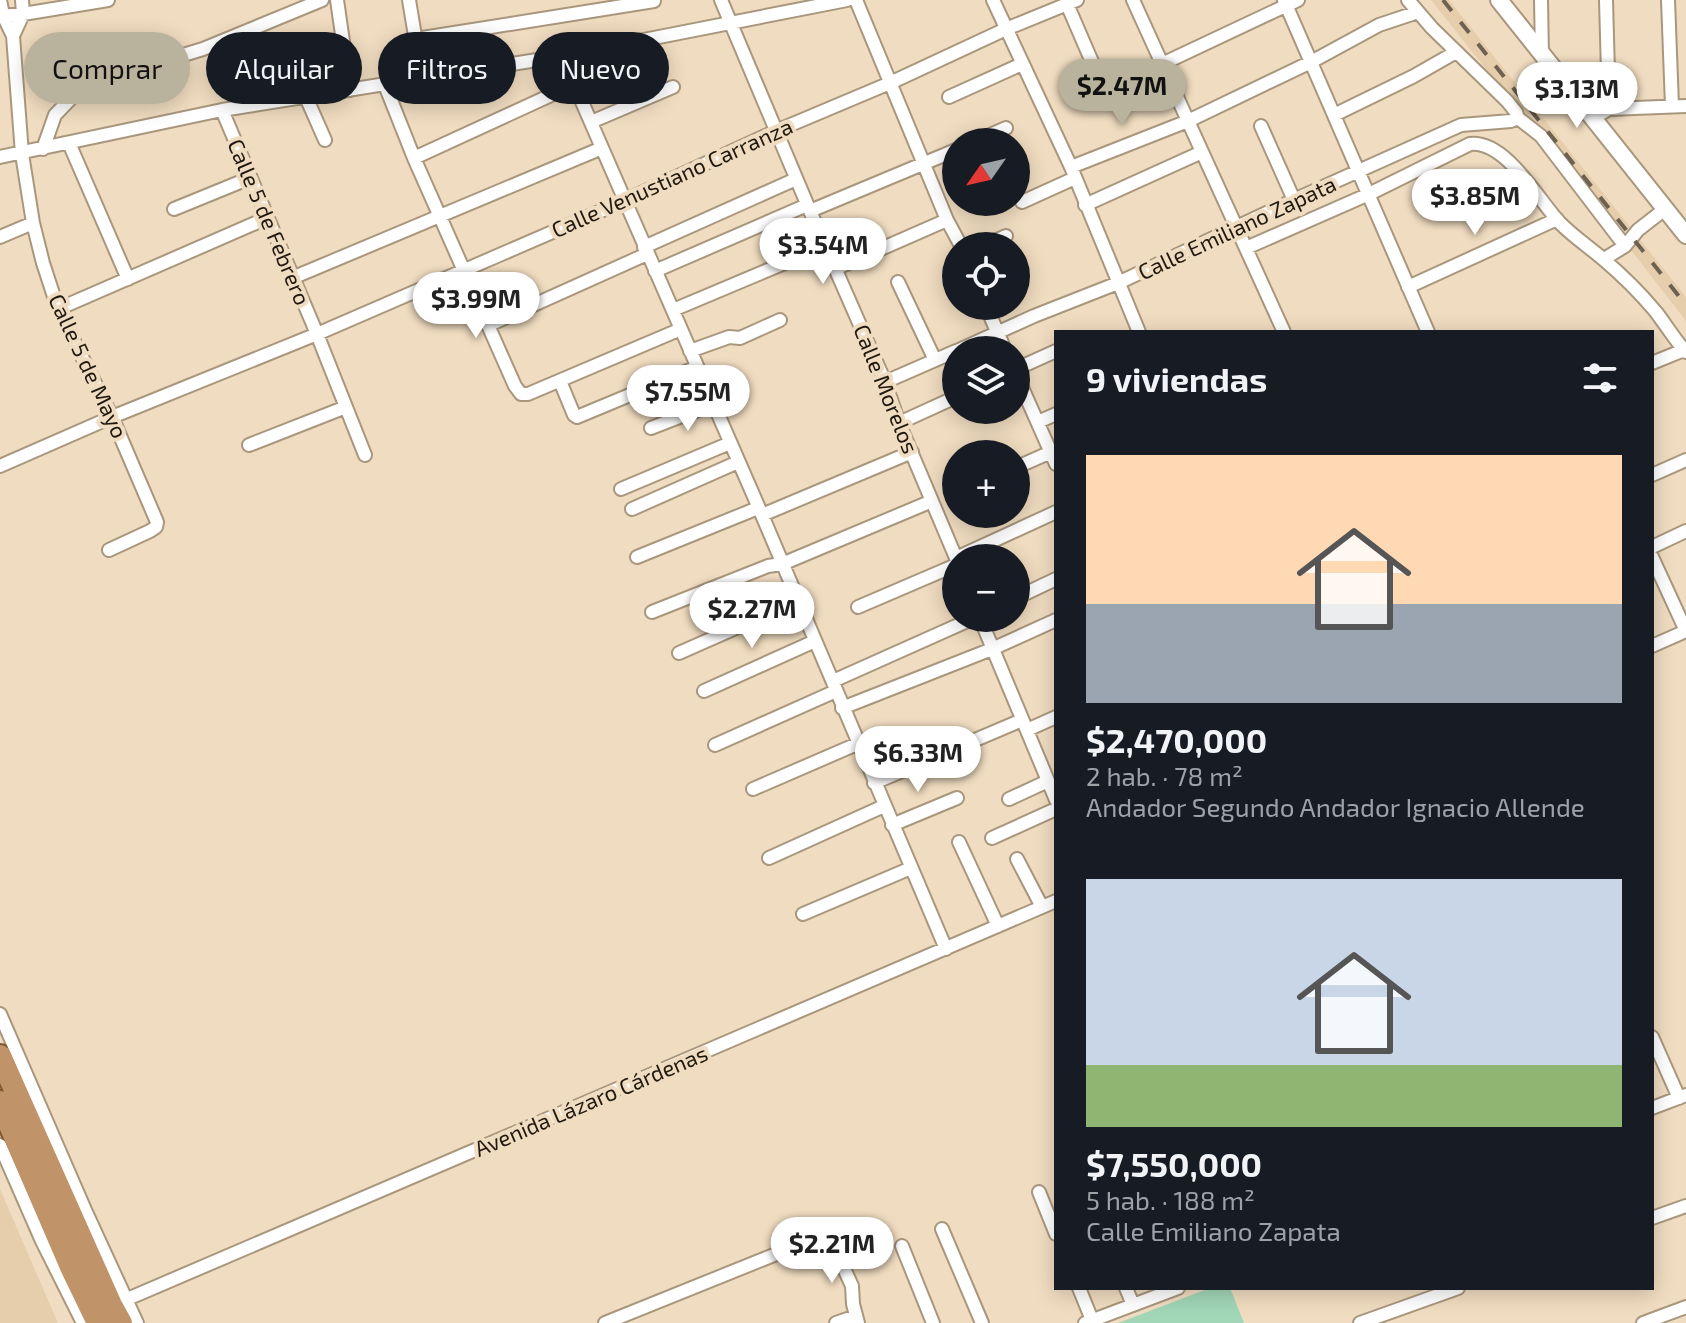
<!DOCTYPE html>
<html lang="es">
<meta charset="utf-8">
<style>
:root{--surface:#171b24;--page:#242831;--text:#f1f3f6;--muted:#9ea1a6;--accent:#b9b29d}
body{margin:0;font-family:"Exo 2",sans-serif;background:var(--page);color:var(--text);height:100vh;display:flex;flex-direction:column;font-size:30px;white-space:nowrap}
*{box-sizing:border-box;margin:0}
p{font-size:26px;color:var(--muted)}
.icon{flex:none;width:44px;height:44px;fill:none;stroke:currentColor;stroke-width:2;stroke-linecap:round;stroke-linejoin:round}
.map{position:relative;flex:1;overflow:hidden}
.side{position:absolute;left:1054px;top:330px;width:600px;height:960px;display:flex;flex-direction:column;background:var(--surface);border-radius:0px;box-shadow:0 4px 20px #0003}
.side>*{flex:none}
.banner{position:absolute;left:24px;top:32px;width:760px;height:72px;display:flex;gap:16px}
.needle{width:52px;rotate:236deg}
.buttons{position:absolute;left:942px;top:128px;display:grid;gap:16px}
.buttons a{display:grid;place-items:center;width:88px;height:88px;border-radius:50%;background:var(--surface);box-shadow:0 4px 20px #0003;font-size:40px}
.price{position:absolute;translate:-50% -68px;padding:0 18px;border-radius:28px;background:#fff;color:#222;font-size:26px;line-height:52px;filter:drop-shadow(0 2px 4px #0008)}
.price::after{content:'';position:absolute;left:50%;top:48px;width:24px;height:18px;margin-left:-12px;background:inherit;clip-path:polygon(0 0,100% 0,50% 100%)}
.price.current{background:var(--accent);color:#111}
ul{padding:0;list-style:none}
li{display:grid;align-content:center;gap:16px;height:424px;padding:0 32px}
li span{display:grid;place-items:center;height:248px;border-radius:0px;color:#555}
li>.icon{margin-inline-start:auto}
span .icon{width:144px;height:144px;fill:#fffc;stroke-width:1}
li b{font-size:34px}
h2{display:flex;justify-content:space-between;align-items:center;height:96px;padding:0 32px;font-size:34px}
.chip{padding:0 28px;border-radius:36px;background:var(--surface);box-shadow:0 4px 20px #0003;font-size:28px;line-height:72px}
.chip.current{background:var(--accent);color:#111}
.map>svg:first-child{display:block}
.built{fill:#e6ceac}
.green{fill:#a1d6b7}
.lines{fill:none;stroke-linecap:round;stroke-linejoin:round}
.minor-casing{stroke:#a9977d;stroke-width:16}
.tertiary-casing{stroke:#a9977d;stroke-width:20}
.trunk-casing{stroke:#7e5831;stroke-width:26}
.minor{stroke:#fff;stroke-width:12}
.tertiary{stroke:#fff;stroke-width:16}
.trunk{stroke:#c09468;stroke-width:22}
.rail{stroke:#6d6151;stroke-width:4;stroke-dasharray:14 14;stroke-linecap:butt}
.labels{text-anchor:middle;stroke-width:8;stroke-linejoin:round;paint-order:stroke}
.street-label{font-size:22px;fill:#20190f;stroke:#f0dcc0}
</style>
<div class="map">
<svg width="1686" height="1323" viewBox="0 0 1686 1323">
<rect width="100%" height="100%" fill="#f0dcc0"/>
<!-- built -->
<path class="built" d="M1431,0H1449L1631,228L1620,237L1526,115L1489,73Z
M1638,237L1686,297V321L1627,245Z
M0,1189L58,1323H0Z"/>
<!-- green -->
<path class="green" d="M1210,1288H1230L1244,1323H1118Z"/>
<g class="lines">
<!-- minor casing -->
<g class="minor-casing">
<path id="minor" d="M0,0L3,15L13,36L22,154L33,223L43,263L58,309L112,417L157,522L156,527L150,531L109,550
M337,0L350,90
M409,0L422,78
M721,0L810,211L885,382L899,423L956,558
M856,0L947,220L961,246
M993,0L1071,167L1139,332
M1133,0L1284,332
M1284,0L1428,332
M1408,0L1432,28L1507,101L1516,112L1518,118L1541,136L1625,246
M1541,0L1542,55
M1606,0L1609,109
M1668,0L1672,106
M1067,4L1105,92
M0,16L23,14L108,0
M13,36L23,14L22,0
M416,39L654,1
M562,56L762,515L946,949
M1162,64L1298,0
M385,85L414,158L515,386L521,394H528L681,329
M306,97L325,140
M949,97L1022,64
M222,110L317,334L365,455
M1602,113L1609,109L1686,106
M1334,115L1414,76L1456,52
M591,122L673,87
M1261,126L1294,200
M974,142L1006,128
M69,143L128,279
M43,149L55,115L77,92L101,80L203,49L322,0
M0,157L222,110L562,56L847,0
M414,158L575,84
M1071,167L1188,121L1311,62L1379,25L1418,12
M1022,202L1075,178
M1085,205L1202,152
M174,209L250,178
M810,211L956,150
M0,237L33,223
M983,246L1006,236
M644,247L796,179
M1246,248L1369,194L1470,144C1506,140 1539,201 1560,223C1574,237 1589,247 1603,259C1622,275 1641,294 1656,312C1666,325 1675,340 1686,352
M1604,259L1625,246L1638,230L1665,209
M835,269L947,220
M655,271L807,205
M292,278L602,148
M898,282L935,360
M1408,287L1557,219
M986,306L1005,350
M58,309L267,218
M673,310L825,246
M489,325L647,254
M959,350L1034,316L1118,283L1294,200L1461,125L1511,121L1518,118
M690,351L729,337L740,338L780,320
M1652,363L1684,350
M1016,369L1056,351
M1016,374L1056,464
M560,381L574,415L577,417L697,367
M885,382L956,351
M1038,422L1056,414
M899,423L956,397
M651,428L713,404
M249,445L346,407
M0,466L112,417L317,334L624,201L776,131L890,83L1006,29L1077,0
M1017,467L1051,452
M1652,475L1686,460
M621,489L730,443
M632,509L738,462
M762,515L912,452
M1652,547L1686,531
M637,557L758,508
M1652,557L1686,631
M956,558L1056,512
M1016,598L1056,579
M858,607L956,565
M652,612L768,566L782,564L932,501
M980,618L1056,800
M1652,646L1686,631
M679,653L797,601
M833,681L974,618
M704,691L815,641
M842,708L992,649L1056,620
M1027,730L1056,717
M715,745L836,691
M874,783L1022,720
M753,789L857,744
M1009,799L1048,781
M892,825L957,798
M992,838L1056,809
M959,842L998,926
M769,858L884,806
M1017,859L1042,907
M803,914L911,868
M0,1014L85,1210L137,1323
M1652,1037L1679,1098
M1652,1108L1686,1095
M0,1145L42,1241L83,1323
M1039,1192L1056,1234
M1652,1218L1686,1206
M942,1229L982,1323
M902,1246L933,1323
M1079,1288L1092,1320
M1126,1288L1133,1305
M125,1300L1056,901
M605,1323L821,1236L829,1235L852,1286L853,1304L858,1323
M836,1323L856,1316
M1085,1323L1178,1288
M1360,1323L1458,1288
M1643,1323L1686,1307"/>
</g>
<!-- tertiary casing -->
<g class="tertiary-casing">
<path id="tertiary" d="M1499,0L1686,235"/>
</g>
<!-- trunk casing -->
<g class="trunk-casing">
<path id="trunk" d="M0,1056L111,1305L121,1323
M0,1102L71,1267L98,1323"/>
</g>
<!-- minor -->
<use href="#minor" class="minor"/>
<!-- tertiary -->
<use href="#tertiary" class="tertiary"/>
<!-- trunk -->
<use href="#trunk" class="trunk"/>
<!-- rail -->
<path class="rail" d="M1443,0L1686,305"/>
</g>
<g class="labels">
<!-- street labels -->
<g class="street-label">
<text transform="translate(672 178) rotate(-24)" y="8">Calle Venustiano Carranza</text>
<text transform="translate(269 222) rotate(67)" y="8">Calle 5 de Febrero</text>
<text transform="translate(1237 228) rotate(-25)" y="8">Calle Emiliano Zapata</text>
<text transform="translate(88 366) rotate(65)" y="8">Calle 5 de Mayo</text>
<text transform="translate(886 389) rotate(68)" y="8">Calle Morelos</text>
<text transform="translate(591 1101) rotate(-23)" y="8">Avenida Lázaro Cárdenas</text>
</g>
</g>
</svg>
<div class="buttons">
<a><svg class="needle" viewBox="-14 -14 28 28"><path d="M0-13l5 13h-10z" fill="#e53935"/><path d="M0 13l5-13h-10z" fill="#9ea1a6"/></svg></a>
<a><svg class="icon" aria-label="locate" viewBox="0 0 24 24"><circle cx="12" cy="12" r="6"/><path d="M12 2v4M12 18v4M2 12h4M18 12h4"/></svg></a>
<a><svg class="icon" aria-label="layers" viewBox="0 0 24 24"><path d="M12 4l9 5-9 5-9-5zM3 14l9 5 9-5"/></svg></a>
<a>+</a>
<a>−</a>
</div>
<b class="price current" style="left:1122px;top:127px">$2.47M</b>
<b class="price" style="left:1577px;top:130px">$3.13M</b>
<b class="price" style="left:1475px;top:237px">$3.85M</b>
<b class="price" style="left:823px;top:286px">$3.54M</b>
<b class="price" style="left:476px;top:340px">$3.99M</b>
<b class="price" style="left:688px;top:433px">$7.55M</b>
<b class="price" style="left:752px;top:650px">$2.27M</b>
<b class="price" style="left:918px;top:794px">$6.33M</b>
<b class="price" style="left:832px;top:1285px">$2.21M</b>
<div class="banner">
<a class="chip current">Comprar</a>
<a class="chip">Alquilar</a>
<a class="chip">Filtros</a>
<a class="chip">Nuevo</a>
</div>
<section class="side">
<h2>9 viviendas<svg class="icon" aria-label="filters" viewBox="0 0 24 24"><path d="M4 7h16M4 17h16"/><circle cx="9" cy="7" r="2"/><circle cx="15" cy="17" r="2"/></svg></h2>
<ul>
<li><span style="background:linear-gradient(#ffd9b3 60%,#9aa5b1 0)"><svg class="icon" aria-label="home" viewBox="0 0 24 24"><path d="M3 11l9-7 9 7M6 9v11h12V9"/></svg></span><div><b>$2,470,000</b><p>2 hab. · 78 m²</p><p>Andador Segundo Andador Ignacio Allende</p></div></li>
<li><span style="background:linear-gradient(#c9d6e8 75%,#8fb573 0)"><svg class="icon" aria-label="home" viewBox="0 0 24 24"><path d="M3 11l9-7 9 7M6 9v11h12V9"/></svg></span><div><b>$7,550,000</b><p>5 hab. · 188 m²</p><p>Calle Emiliano Zapata</p></div></li>
</ul>
</section>
</div>
